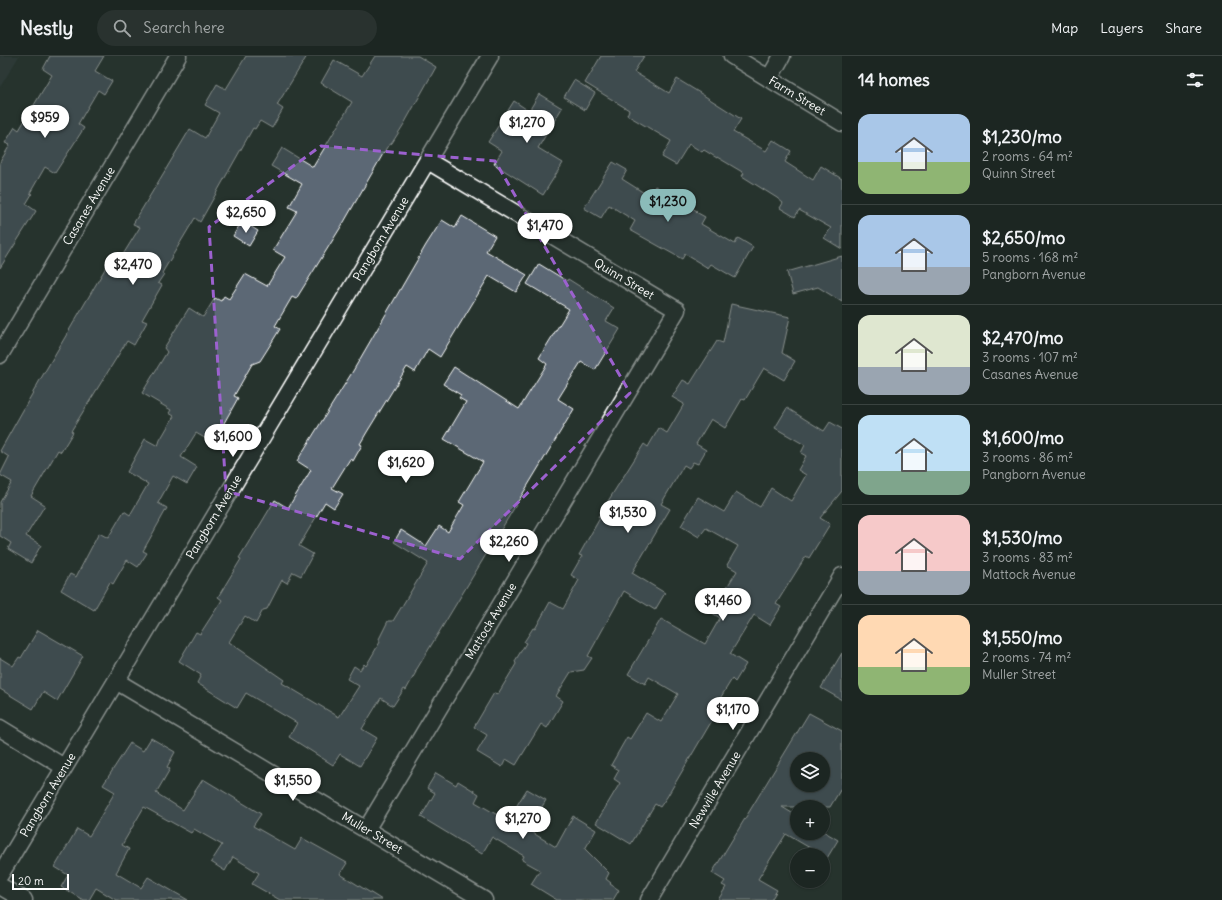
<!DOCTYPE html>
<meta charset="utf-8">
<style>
:root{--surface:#1c2622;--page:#29322f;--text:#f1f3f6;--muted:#a0a5a5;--line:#3a4340;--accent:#8bbbb9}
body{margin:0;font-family:Delius,sans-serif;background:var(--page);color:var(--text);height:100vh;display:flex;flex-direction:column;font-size:15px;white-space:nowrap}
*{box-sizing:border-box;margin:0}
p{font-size:13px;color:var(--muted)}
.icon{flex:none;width:22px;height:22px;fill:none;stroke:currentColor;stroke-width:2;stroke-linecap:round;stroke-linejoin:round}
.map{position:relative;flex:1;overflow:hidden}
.sheet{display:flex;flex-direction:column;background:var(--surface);width:380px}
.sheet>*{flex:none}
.tools{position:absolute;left:790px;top:696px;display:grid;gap:8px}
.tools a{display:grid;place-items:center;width:40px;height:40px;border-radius:50%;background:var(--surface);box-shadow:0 1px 3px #0004,0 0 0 1px var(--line);font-size:20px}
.scale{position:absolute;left:12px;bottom:10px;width:57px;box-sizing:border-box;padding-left:4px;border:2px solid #fff;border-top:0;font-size:11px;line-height:14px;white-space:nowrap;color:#fff;-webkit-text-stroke:3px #26332d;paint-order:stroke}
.price{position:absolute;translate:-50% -34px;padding:0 9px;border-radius:14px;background:#fff;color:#222;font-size:13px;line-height:26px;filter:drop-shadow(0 1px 2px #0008)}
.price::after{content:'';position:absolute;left:50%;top:24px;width:12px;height:9px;margin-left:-6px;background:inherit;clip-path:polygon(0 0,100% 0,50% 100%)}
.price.on{background:var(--accent);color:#111}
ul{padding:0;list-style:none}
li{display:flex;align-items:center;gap:12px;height:100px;padding:0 16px}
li+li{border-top:1px solid var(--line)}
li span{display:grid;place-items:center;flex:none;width:112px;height:80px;border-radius:12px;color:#555}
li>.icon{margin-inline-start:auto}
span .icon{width:48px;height:48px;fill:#fffc;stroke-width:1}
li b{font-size:17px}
h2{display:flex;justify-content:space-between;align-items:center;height:48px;padding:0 16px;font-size:17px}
header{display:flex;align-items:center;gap:24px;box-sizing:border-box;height:56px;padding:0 20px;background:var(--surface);border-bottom:1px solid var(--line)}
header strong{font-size:19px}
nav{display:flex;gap:22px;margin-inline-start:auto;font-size:14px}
.search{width:280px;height:36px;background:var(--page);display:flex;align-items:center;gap:10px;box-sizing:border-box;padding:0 14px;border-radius:22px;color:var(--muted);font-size:15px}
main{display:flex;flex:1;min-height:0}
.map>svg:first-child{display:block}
.built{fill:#364343}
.building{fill:#5b6875;stroke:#fff;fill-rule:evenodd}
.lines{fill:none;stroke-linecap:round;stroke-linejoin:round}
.minor-casing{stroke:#fff;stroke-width:19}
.minor{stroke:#26332d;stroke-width:16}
.marked{fill:none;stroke:#9c61cf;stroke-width:3;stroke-dasharray:8 5;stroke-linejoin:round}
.labels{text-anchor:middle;stroke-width:3;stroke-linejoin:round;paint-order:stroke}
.street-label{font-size:12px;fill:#fff;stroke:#26332d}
</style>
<header>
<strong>Nestly</strong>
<div class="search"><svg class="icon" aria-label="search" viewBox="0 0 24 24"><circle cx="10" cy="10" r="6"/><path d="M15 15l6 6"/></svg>Search here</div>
<nav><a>Map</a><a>Layers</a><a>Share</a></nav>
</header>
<main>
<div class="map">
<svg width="842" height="844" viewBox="0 0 842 844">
<rect width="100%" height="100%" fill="#26332d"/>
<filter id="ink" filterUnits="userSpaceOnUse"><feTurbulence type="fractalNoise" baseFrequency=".025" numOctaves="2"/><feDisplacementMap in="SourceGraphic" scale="8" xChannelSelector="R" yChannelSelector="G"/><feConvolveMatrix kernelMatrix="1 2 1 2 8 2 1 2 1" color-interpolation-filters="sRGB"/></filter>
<g filter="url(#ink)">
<!-- built -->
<path class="built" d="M0,0H19L0,31Z"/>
<!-- building -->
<path class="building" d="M50,0H104L95,15L112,25L104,38L98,34L78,68L84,72L55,117L45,111L30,137L32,138L26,148L36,155L0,212V106L10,89L5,87L15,71L19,74L52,19L43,13Z
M246,0H307L277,49L283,53L272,72L260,65L255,73L253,72L200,166L195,162L162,217L164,218L158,227L162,229L142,264L147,266L134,289L127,285L71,375L73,376L61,396L58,394L31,440L45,449L26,480L41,489L31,507L8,493L11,487L0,480V446L12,426L0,419L9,401L0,395L40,324L112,201L119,205L140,171L133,168L190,73L205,82L219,57L205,49L217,28L226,33Z
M375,0H418L436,11L404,68L392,87L387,91L344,166L296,243L292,241L275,270L280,273L267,294L260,305L252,308L234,340L238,342L214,385L209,383L208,384L196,377L181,401L197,411L187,428L173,420L158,447L167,452L143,495L147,497L138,511L127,504L113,528L110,526L94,554L61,534L70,518L76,521L99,477L108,482L124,455L130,459L148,428L127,416L145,383L158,390L160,384L174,360L169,357L171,354L142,337L167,296L164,292L189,252L203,261L215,242L221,245L224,240L229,243L245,218L267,230L285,201L273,194L297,155L289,151L302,128L271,110L282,92L313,111L352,46L321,27L334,4L362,20Z
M601,0H644L634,16L669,37L677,23L700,37L741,63L733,76L766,95L773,84L791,95L785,106L813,124L821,110L842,123V193L824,182L831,172L799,154L795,161L780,152L783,147L777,142L742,120L744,117L717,101V102L704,94L702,96L689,88L676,109L662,101L671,85L627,59L629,54L585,27Z
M574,24L595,37L585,54L564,41Z
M539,38L562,52L538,92L563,107L543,139L494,108L502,95L488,86L514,45L529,55Z
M613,106L627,114L622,123L649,140L655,130L697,155L696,156L705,161L701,168L735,188L738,182L753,191L735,222L711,208L708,212L685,198L682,203L630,174L635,165L609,149L601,162L584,152Z
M462,160L495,180L486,195L527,219L516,236L489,220L440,301L428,293L415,316L407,311L367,376L360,388L362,389L353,405L350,403L332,432L343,438L334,452L325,446L299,490L313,498L301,520L293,516L287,527L282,524L267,553L263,554L256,567L245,560L229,586L284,624L282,627L339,661L359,630L347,623L354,610L360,614L364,608L366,610L380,586L379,583L388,565H393L428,507L394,486L401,474L426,490L439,470L448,476L464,449L459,446L483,406L444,383L466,346L459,342L461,339L443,328L454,311L519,353L547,308L539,302L569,253L527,228L539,208L567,225L568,223L614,252L606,265L620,273L595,314L581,306L558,343L574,353L415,616H416L406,634L404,633L393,650L381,642L362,673L377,682L360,710L340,698L333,709L289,681L297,667L246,637L237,652L197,627L201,619L179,605L196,576L200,578L222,544L218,541L241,503L239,502L250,484H251L275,444L288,452L311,414L297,405L353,315L426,189L442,164L455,172Z
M242,165L258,175L249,190L233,180Z
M842,200V246L818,231L793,238L787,216Z
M731,248L790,261L782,297L795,305L784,324L764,312L745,344L742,343L725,372L711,363L696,388L706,394L698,408L693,406L689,412L684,409L661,448L670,453L632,517L665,537L655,554L624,535L588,600L592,602L584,614L571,616L556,640L563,645L547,672L541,668L516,709L506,703L502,711L477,696L487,679L474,671L494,637L498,638L516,608L515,605L526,587L524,586L533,572L535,573L550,546L563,553L579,524L571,519L582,500L579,499L600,462L598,461L644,388L648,391L659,372L667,377L684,348L672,341L683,324L690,328L717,285L723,287Z
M787,352L824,375L830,366L842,373V435L820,462L830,468L809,502L806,500L776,548L781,551L770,569L754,559L730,598L746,608L735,626L732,623L713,654L717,656L667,741L660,751L655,748L631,788L596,767L620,727L614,723L619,714L611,709L627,681L630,683L646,657L661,666L678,638L649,621L645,628L628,618L661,563L705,588L720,562L706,553L715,539L720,542L737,515L727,509L738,490L706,472L699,481L681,470L698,441L724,456L736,436L760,451L771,432L791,445L806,419L798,414L806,400L801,397L805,389L775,372Z
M38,574L83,600L57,645L43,636L33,653L0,633V602L13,610L19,601L21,602Z
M842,597V644L821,632Z
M809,657L842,675V731L830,751H782L797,760V777H823V775L838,784L827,802L786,778L758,823L777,834L771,844H718L726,831L722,829L725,825L712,817ZM797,703H823V729H797Z
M151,682L175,696L167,711L170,713L156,737L183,754L203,723L261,758L253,770L295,794L302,782L347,807L340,818L382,844H280L252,828L259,817L233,801L225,815L211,806L222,789L194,773L191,777L144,751L122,789L129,793L116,817L141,832L148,821L188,844H116L96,832L89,844H83L61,831L68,819L55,811L77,773L89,780L115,736L103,729L130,687L143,695Z
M436,717L456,729L458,725L479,738L475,746L501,761L507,750L514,754L527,733L546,744L528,774L556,791L573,760L596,774L585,793L609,817L606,823L611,827L610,828L619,834L613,844H557L531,828L540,814L522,804L524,800L492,781L482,798L421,761L435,737L427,732Z"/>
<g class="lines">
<!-- minor casing -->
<g class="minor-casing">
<path id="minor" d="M732,0L842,67
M769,23L782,0
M0,299L178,0
M116,625L484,844
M0,672L64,711
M366,774L677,254L428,105
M0,819L490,0
M0,830L24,844
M649,844L842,520"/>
</g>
<!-- minor -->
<use href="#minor" class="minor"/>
</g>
</g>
<!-- marked area -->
<path d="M0 0H842V844H0ZM321,90L495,105L630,337L460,503L226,435L209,171Z" fill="#26332d" fill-opacity=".55" fill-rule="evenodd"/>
<path class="marked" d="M321,90L495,105L630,337L460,503L226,435L209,171Z"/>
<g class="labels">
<!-- street labels -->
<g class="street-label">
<text transform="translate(797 40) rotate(31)" y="4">Farm Street</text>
<text transform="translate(89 150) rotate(-59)" y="4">Casanes Avenue</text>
<text transform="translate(381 183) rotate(-59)" y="4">Pangborn Avenue</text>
<text transform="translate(624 223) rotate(31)" y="4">Quinn Street</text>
<text transform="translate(214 461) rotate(-59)" y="4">Pangborn Avenue</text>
<text transform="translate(491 565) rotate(-59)" y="4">Mattock Avenue</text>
<text transform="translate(715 734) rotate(-59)" y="4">Newville Avenue</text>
<text transform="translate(48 739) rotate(-59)" y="4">Pangborn Avenue</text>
<text transform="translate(372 777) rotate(31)" y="4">Muller Street</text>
</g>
</g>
</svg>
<div class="tools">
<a><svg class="icon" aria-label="layers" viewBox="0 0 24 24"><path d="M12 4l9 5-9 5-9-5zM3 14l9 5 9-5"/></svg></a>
<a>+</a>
<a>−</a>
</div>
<div class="scale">20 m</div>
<b class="price" style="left:45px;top:83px">$959</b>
<b class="price" style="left:527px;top:88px">$1,270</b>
<b class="price on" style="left:668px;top:167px">$1,230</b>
<b class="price" style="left:246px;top:178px">$2,650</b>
<b class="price" style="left:545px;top:191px">$1,470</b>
<b class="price" style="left:133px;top:230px">$2,470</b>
<b class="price" style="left:233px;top:402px">$1,600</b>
<b class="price" style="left:406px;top:428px">$1,620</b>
<b class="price" style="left:628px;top:478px">$1,530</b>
<b class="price" style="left:509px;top:507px">$2,260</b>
<b class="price" style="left:723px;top:566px">$1,460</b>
<b class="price" style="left:733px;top:675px">$1,170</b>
<b class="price" style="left:293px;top:746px">$1,550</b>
<b class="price" style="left:523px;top:784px">$1,270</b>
</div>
<section class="sheet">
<h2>14 homes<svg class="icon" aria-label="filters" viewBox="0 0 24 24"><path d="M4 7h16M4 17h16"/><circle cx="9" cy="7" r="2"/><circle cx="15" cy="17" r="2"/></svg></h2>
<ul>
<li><span style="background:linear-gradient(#a9c7e8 60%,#8fb573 0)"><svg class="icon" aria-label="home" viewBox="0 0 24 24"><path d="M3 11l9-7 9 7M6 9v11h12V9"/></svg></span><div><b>$1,230/mo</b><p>2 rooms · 64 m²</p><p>Quinn Street</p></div></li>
<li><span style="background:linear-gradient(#a9c7e8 65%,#9aa5b1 0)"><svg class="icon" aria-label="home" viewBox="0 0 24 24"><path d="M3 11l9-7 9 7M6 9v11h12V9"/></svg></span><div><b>$2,650/mo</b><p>5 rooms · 168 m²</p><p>Pangborn Avenue</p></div></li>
<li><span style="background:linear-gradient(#dfe7d0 65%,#9aa5b1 0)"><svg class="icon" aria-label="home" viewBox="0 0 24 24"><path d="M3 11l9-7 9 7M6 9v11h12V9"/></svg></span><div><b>$2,470/mo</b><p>3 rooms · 107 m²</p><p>Casanes Avenue</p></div></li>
<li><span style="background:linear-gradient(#bfe0f5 70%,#7fa58c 0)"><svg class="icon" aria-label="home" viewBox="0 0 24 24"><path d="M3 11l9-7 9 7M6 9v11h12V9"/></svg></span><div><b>$1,600/mo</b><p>3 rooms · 86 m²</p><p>Pangborn Avenue</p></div></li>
<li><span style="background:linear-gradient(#f6c9c9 70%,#9aa5b1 0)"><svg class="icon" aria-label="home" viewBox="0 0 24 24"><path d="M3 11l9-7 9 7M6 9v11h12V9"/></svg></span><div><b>$1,530/mo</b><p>3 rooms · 83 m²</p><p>Mattock Avenue</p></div></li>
<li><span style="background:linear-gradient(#ffd9b3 65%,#8fb573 0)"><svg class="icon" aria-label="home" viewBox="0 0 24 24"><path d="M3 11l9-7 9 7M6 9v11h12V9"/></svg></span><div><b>$1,550/mo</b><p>2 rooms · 74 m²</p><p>Muller Street</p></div></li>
</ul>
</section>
</main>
